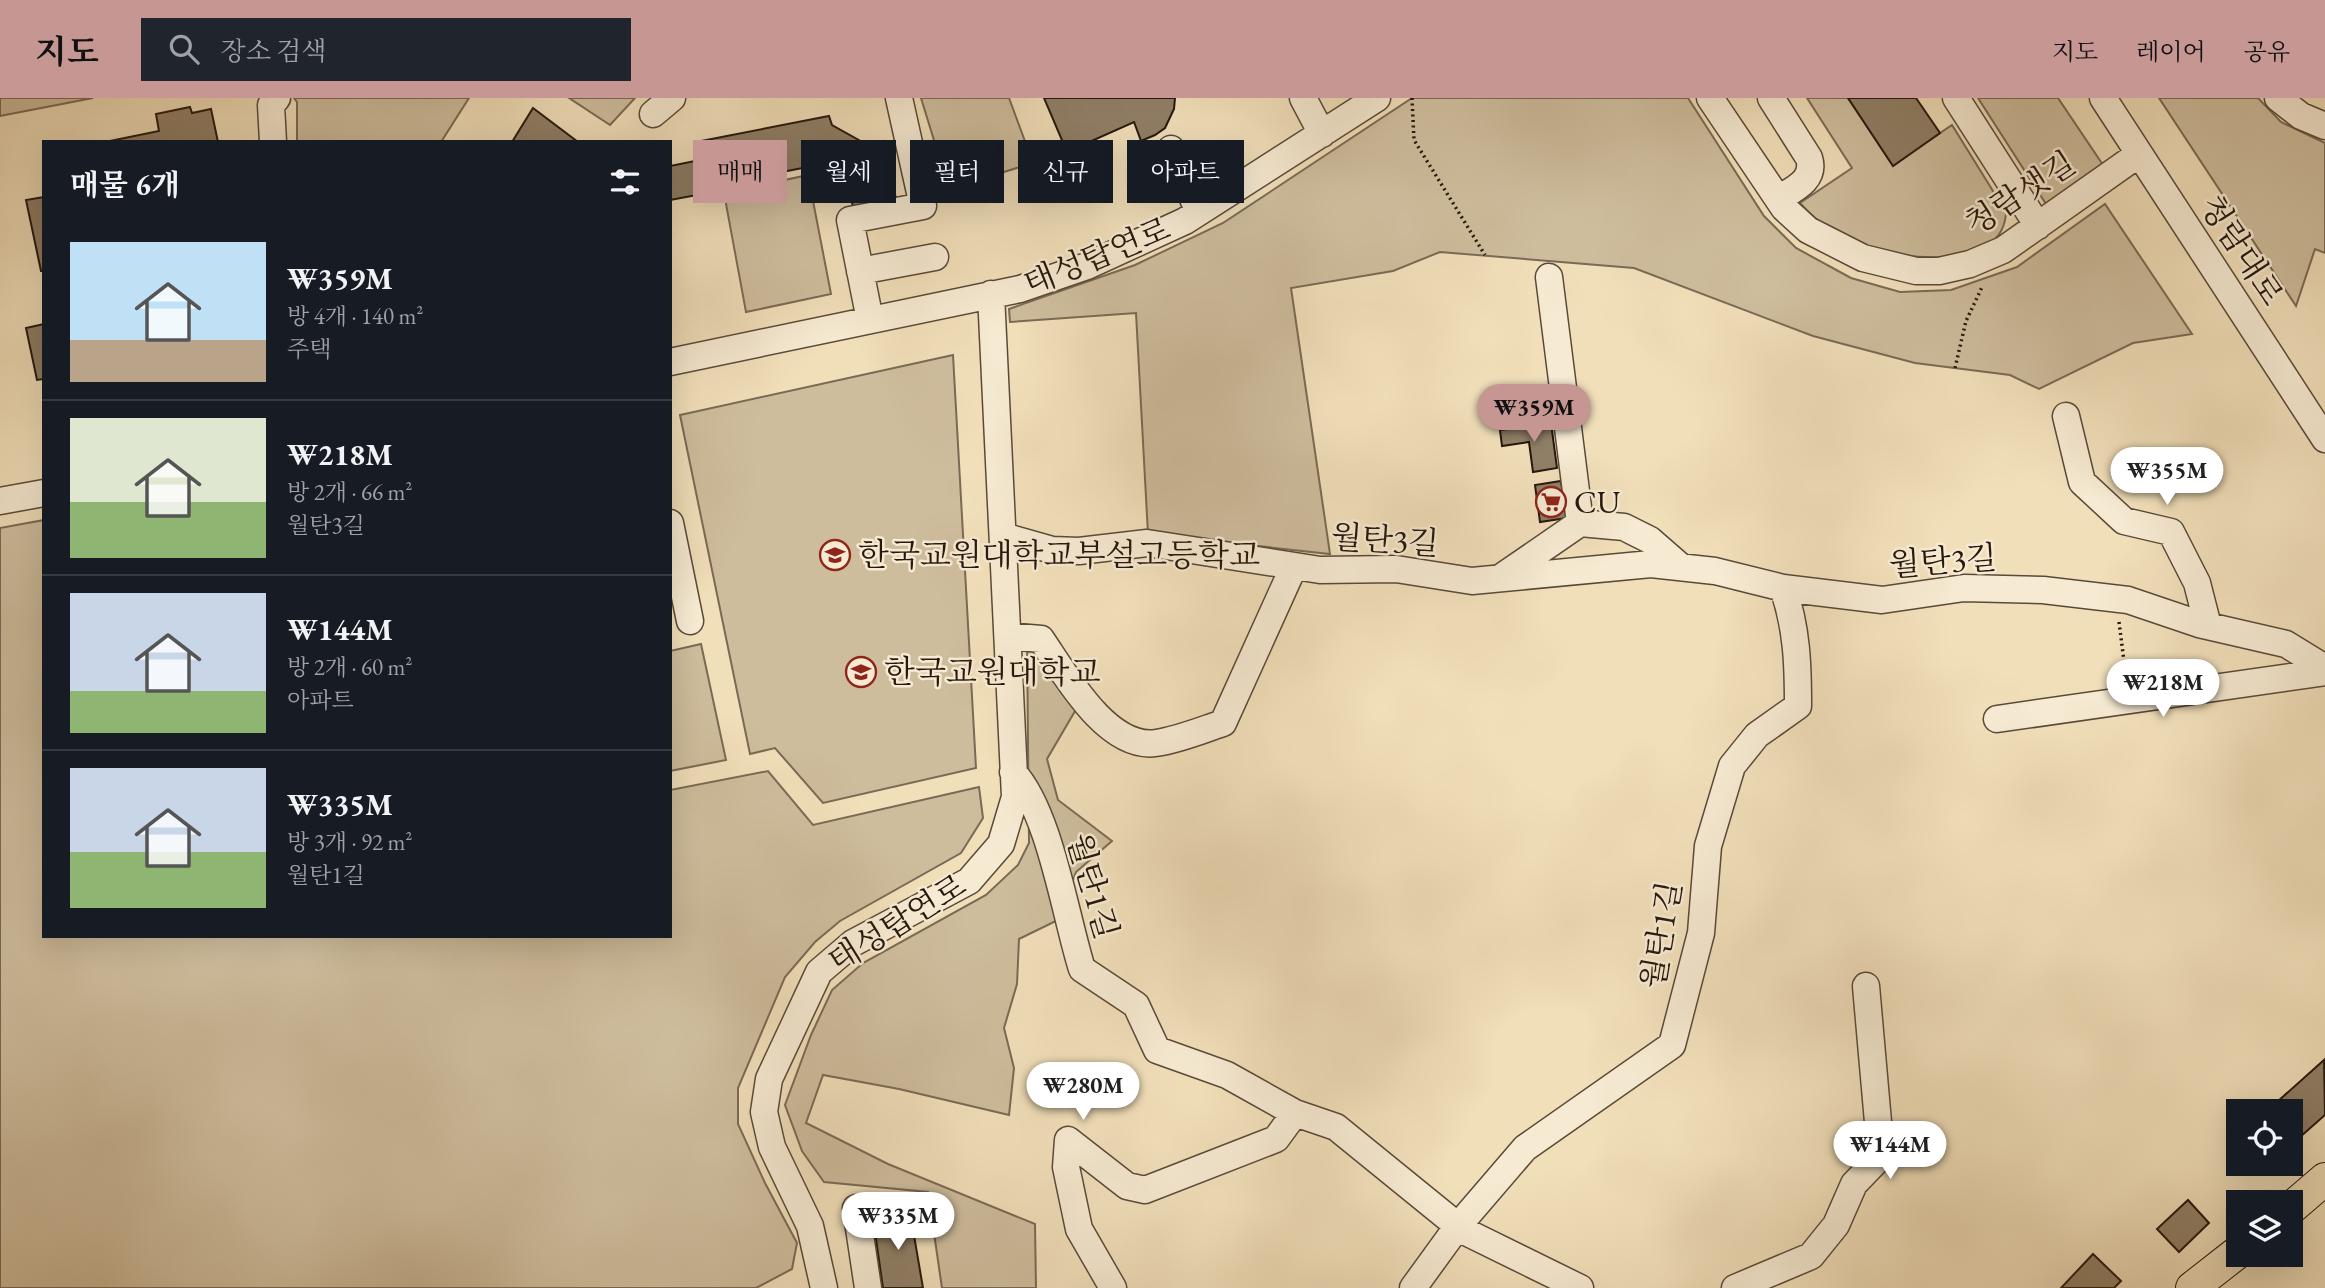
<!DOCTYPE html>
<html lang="ko">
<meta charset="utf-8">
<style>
:root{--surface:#171b24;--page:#20242c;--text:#f1f3f6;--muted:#9ea1a6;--line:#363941;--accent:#c59692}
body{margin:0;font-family:"EB Garamond","Noto Serif KR",serif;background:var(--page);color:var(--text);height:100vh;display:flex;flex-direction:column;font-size:26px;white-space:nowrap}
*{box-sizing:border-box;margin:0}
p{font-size:23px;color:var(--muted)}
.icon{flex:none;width:38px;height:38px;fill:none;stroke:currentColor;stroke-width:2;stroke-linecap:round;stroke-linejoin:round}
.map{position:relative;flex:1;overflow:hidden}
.panel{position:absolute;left:42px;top:42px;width:630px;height:798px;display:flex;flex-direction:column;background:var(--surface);border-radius:0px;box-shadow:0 7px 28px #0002}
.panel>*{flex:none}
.banner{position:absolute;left:693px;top:42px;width:665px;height:63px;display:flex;gap:14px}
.controls{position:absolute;left:2226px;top:1001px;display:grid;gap:14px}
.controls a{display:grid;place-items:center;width:77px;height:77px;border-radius:0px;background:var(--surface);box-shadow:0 7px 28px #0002;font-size:35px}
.price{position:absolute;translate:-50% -60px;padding:0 16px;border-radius:24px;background:#fff;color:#222;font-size:23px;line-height:46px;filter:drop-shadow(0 2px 4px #0008)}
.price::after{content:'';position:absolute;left:50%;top:42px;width:21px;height:16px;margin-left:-10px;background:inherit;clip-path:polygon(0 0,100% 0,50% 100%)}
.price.active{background:var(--accent);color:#111}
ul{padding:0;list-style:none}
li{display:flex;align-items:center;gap:21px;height:175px;padding:0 28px}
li+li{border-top:2px solid var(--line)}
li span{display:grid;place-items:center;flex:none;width:196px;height:140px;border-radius:0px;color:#555}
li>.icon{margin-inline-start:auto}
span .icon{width:84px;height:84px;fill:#fffc;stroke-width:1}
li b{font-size:30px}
h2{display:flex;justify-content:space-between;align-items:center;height:84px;padding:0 28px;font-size:30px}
.tag{padding:0 24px;border-radius:0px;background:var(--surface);box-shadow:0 7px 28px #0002;font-size:24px;line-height:63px}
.tag.active{background:var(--accent);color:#111}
header{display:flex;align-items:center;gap:42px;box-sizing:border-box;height:98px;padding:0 35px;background:var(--accent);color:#111}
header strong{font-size:33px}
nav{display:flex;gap:38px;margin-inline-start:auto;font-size:24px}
.search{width:490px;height:63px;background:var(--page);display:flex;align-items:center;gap:18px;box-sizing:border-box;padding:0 24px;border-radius:0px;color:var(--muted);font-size:26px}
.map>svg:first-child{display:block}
.green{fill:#cebd9d;stroke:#7a6a55;stroke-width:2}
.building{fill:#907f67;stroke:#26180d;stroke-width:2}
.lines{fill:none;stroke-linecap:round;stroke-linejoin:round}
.minor-casing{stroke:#594a38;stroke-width:29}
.major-casing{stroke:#26180d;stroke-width:34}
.path{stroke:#26180d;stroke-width:3.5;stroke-dasharray:2 3.5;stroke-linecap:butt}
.minor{stroke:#f6ead2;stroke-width:26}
.major{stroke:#f1dfba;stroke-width:32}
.labels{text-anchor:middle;stroke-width:5;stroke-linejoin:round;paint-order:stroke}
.street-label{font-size:32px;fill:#26180d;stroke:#f6ead2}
.poi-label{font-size:32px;fill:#26180d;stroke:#f6ead2;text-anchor:start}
</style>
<header>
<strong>지도</strong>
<div class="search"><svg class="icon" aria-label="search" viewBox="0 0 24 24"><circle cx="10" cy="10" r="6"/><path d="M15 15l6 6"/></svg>장소 검색</div>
<nav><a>지도</a><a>레이어</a><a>공유</a></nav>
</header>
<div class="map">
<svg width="2325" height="1190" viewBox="0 0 2325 1190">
<rect width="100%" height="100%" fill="#f1dfba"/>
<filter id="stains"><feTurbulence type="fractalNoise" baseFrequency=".00286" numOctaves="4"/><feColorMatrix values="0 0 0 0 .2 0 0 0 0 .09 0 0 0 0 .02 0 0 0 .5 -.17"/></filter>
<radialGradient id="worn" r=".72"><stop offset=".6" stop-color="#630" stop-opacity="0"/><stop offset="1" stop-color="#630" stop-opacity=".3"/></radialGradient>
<!-- green -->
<path class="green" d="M0,0H93L0,18Z
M294,0H469L441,44H297V4Z
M569,0H635L610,27Z
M921,0H1009L1033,65L949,91Z
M1412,0H1688L1764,118L1796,150L1851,180L1900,194L1951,192L2017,169L2105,106L2192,236L2133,245L2039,291L2010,277L1915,265L1813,238L1634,170L1440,154L1393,173L1291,190L1330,456L1148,436L1136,215L1010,224L1009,211L1135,167L1223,125Z
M1807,0H1848L1893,67L1952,27L2006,114C2004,176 1895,161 1857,146C1836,139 1814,121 1800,105L1852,70Z
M1978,0H2058L2103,67L2046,106Z
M2159,0H2258L2281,24L2325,45V155L2315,151L2296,208Z
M808,77L831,196L746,214L724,95Z
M953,257L976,670L823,705L775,650L750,656L680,317Z
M44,422V838H670V692L768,673L813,727L979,689L983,720L961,755L840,823L815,844L785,879L738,990V1026L765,1085L797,1145L792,1171L756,1190H0V430Z
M1027,541L1078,608L1047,661L1058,702L1112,743L1076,774L1058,822L1019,841L1017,886L1004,930L1014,970L1009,1017L899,991L823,977L806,1025L888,1066L1035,1126L1036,1190H942L928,1094L824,1084L802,1053L785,1007L811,937L832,892L863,865L986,797L1018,767L1029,745Z
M701,546L726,662L670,673V553Z"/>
<!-- building -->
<path class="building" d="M1044,0H1175L1174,11L1165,30L1155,37L1141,43L1134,24L1067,54Z
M1848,0H1916L1940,35L1893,68Z
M190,9L192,15L211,11L218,44H105L159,33L156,16Z
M533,10L578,44H512Z
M829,18L832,27L866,46L883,43L897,105L854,114L843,62L712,88L713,94L670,102V68L705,61L701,43Z
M44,99V173H41L26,102Z
M44,226V281L37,282L26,230Z
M1551,325L1557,370L1533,374L1529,344L1502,348L1500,332Z
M1561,383L1567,420L1540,424L1535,387Z
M2324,962L2325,1017L2291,1047V1013H2267Z
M2188,1102L2209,1125L2179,1154L2157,1131Z
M910,1114L923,1190H883L873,1120Z
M2093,1156L2121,1183L2114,1190H2061Z"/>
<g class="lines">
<!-- minor casing -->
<g class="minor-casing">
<path id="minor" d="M1303,0L1322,36
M1710,0L1784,110L1808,132L1863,160L1916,173H1939L1970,166L2003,152L2139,56
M1771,0L1809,60C1816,82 1794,91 1778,101
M1956,0L2038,128
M2103,0L2325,341
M2278,0L2301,18L2325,28
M653,16L672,0
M273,44L271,7L277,0
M1171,51L1199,114
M860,173L935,159
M1549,179L1580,425L1624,429L1650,442L1681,469
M870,222L850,122L923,108L899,0
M670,264L1020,191L1087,168L1185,123L1377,0
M2066,318L2082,384L2124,423L2171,434L2197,485L2208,528
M0,403L44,395
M670,425L690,523
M1003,438L1052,452L1079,453L1147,445L1320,472L1396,471L1472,483L1651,466L1715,473L1783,490L1882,502L1964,490L2043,492L2128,502L2199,526L2286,546L2325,570
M1503,478L1580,425
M1008,538L1041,541C1065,576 1107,652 1156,645C1178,642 1202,632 1223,625L1294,468
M1997,621L2325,574
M1013,674C1050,714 1065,817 1082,871L1136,907L1157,952L1227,977L1295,1015L1336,1029L1464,1133L1580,1190
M856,1110L868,1190
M824,1190L810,1128L772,1049L764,1014L769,981L819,874L853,845L969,783L1001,746L1015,699L991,196
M1113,1190L1079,1131L1066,1069L1068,1042L1127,1088L1145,1092L1276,1041L1295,1015
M1413,1190L1458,1128L1525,1050L1672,947L1701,835L1708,748L1732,668L1757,637L1798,608C1798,567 1797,530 1783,490
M1735,1190L1811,1158L1836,1127L1854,1086L1881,1058L1866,888"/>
</g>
<!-- major casing -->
<g class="major-casing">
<path id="major" d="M2291,1110L2325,1081
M2192,1190L2238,1154"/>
</g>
<!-- path -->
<path class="path" d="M1412,0L1414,42L1485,157
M1955,270L1966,223L1983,187
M2119,524L2126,579"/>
<!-- minor -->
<use href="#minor" class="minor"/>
<!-- major -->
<use href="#major" class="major"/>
</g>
<!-- icons -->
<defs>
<g id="supermarket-ring" transform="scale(1.575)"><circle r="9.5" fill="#f6ead2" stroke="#8f2418" stroke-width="1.5"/><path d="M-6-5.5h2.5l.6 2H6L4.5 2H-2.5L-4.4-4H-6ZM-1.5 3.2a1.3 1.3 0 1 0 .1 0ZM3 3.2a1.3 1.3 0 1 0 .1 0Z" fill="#8f2418"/></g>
<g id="school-ring" transform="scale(1.575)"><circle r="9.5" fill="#f6ead2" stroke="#8f2418" stroke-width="1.5"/><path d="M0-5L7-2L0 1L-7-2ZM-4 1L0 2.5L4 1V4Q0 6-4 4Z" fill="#8f2418"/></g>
<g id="university-ring" transform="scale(1.575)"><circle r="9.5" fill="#f6ead2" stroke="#8f2418" stroke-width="1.5"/><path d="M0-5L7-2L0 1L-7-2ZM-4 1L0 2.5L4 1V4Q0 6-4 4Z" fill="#8f2418"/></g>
</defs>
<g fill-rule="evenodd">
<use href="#supermarket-ring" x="1551" y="404"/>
<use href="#school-ring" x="835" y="457"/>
<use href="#university-ring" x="861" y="574"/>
</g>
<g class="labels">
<!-- street labels -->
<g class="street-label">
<text transform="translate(2020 95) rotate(-33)" y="11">청람샛길</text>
<text transform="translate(2242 152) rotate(57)" y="11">청람대로</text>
<text transform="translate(1097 158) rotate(-22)" y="11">태성탑연로</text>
<text transform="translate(1385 442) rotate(4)" y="11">월탄3길</text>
<text transform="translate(1943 463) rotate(-4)" y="11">월탄3길</text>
<text transform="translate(1093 788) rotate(74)" y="11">월탄1길</text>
<text transform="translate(897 825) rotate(-32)" y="11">태성탑연로</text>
<text transform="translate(1661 837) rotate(-80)" y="11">월탄1길</text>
</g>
<!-- poi labels -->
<g class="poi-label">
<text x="1574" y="415">CU</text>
<text x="858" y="468">한국교원대학교부설고등학교</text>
<text x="884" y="585">한국교원대학교</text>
</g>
</g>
<rect width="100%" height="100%" filter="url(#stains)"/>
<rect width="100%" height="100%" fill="url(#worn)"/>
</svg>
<div class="controls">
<a><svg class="icon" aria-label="locate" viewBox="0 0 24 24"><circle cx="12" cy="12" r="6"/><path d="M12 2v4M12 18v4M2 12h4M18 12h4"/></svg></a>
<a><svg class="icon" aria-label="layers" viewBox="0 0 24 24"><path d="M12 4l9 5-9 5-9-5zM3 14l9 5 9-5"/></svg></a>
</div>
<b class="price active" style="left:1534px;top:346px">₩359M</b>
<b class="price" style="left:2167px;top:409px">₩355M</b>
<b class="price" style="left:2163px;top:621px">₩218M</b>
<b class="price" style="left:1083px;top:1024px">₩280M</b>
<b class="price" style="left:1890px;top:1083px">₩144M</b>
<b class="price" style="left:898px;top:1154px">₩335M</b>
<div class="banner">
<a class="tag active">매매</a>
<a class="tag">월세</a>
<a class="tag">필터</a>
<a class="tag">신규</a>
<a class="tag">아파트</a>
</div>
<section class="panel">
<h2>매물 6개<svg class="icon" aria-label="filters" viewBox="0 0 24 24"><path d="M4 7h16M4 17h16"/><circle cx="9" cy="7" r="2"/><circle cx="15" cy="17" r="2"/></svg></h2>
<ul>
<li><span style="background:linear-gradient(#bfe0f5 70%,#b9a48a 0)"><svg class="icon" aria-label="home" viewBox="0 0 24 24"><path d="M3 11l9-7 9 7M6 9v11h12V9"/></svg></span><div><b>₩359M</b><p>방 4개 · 140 m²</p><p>주택</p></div></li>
<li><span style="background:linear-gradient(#dfe7d0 60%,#8fb573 0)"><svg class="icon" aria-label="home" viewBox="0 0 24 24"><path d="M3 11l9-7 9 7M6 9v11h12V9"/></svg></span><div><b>₩218M</b><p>방 2개 · 66 m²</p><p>월탄3길</p></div></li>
<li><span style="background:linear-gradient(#c9d6e8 70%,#8fb573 0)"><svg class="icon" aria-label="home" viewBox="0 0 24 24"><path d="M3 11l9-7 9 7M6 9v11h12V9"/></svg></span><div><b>₩144M</b><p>방 2개 · 60 m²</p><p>아파트</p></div></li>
<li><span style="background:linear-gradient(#c9d6e8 60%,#8fb573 0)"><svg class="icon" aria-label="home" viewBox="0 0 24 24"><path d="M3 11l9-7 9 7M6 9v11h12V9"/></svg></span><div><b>₩335M</b><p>방 3개 · 92 m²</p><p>월탄1길</p></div></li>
</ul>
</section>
</div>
